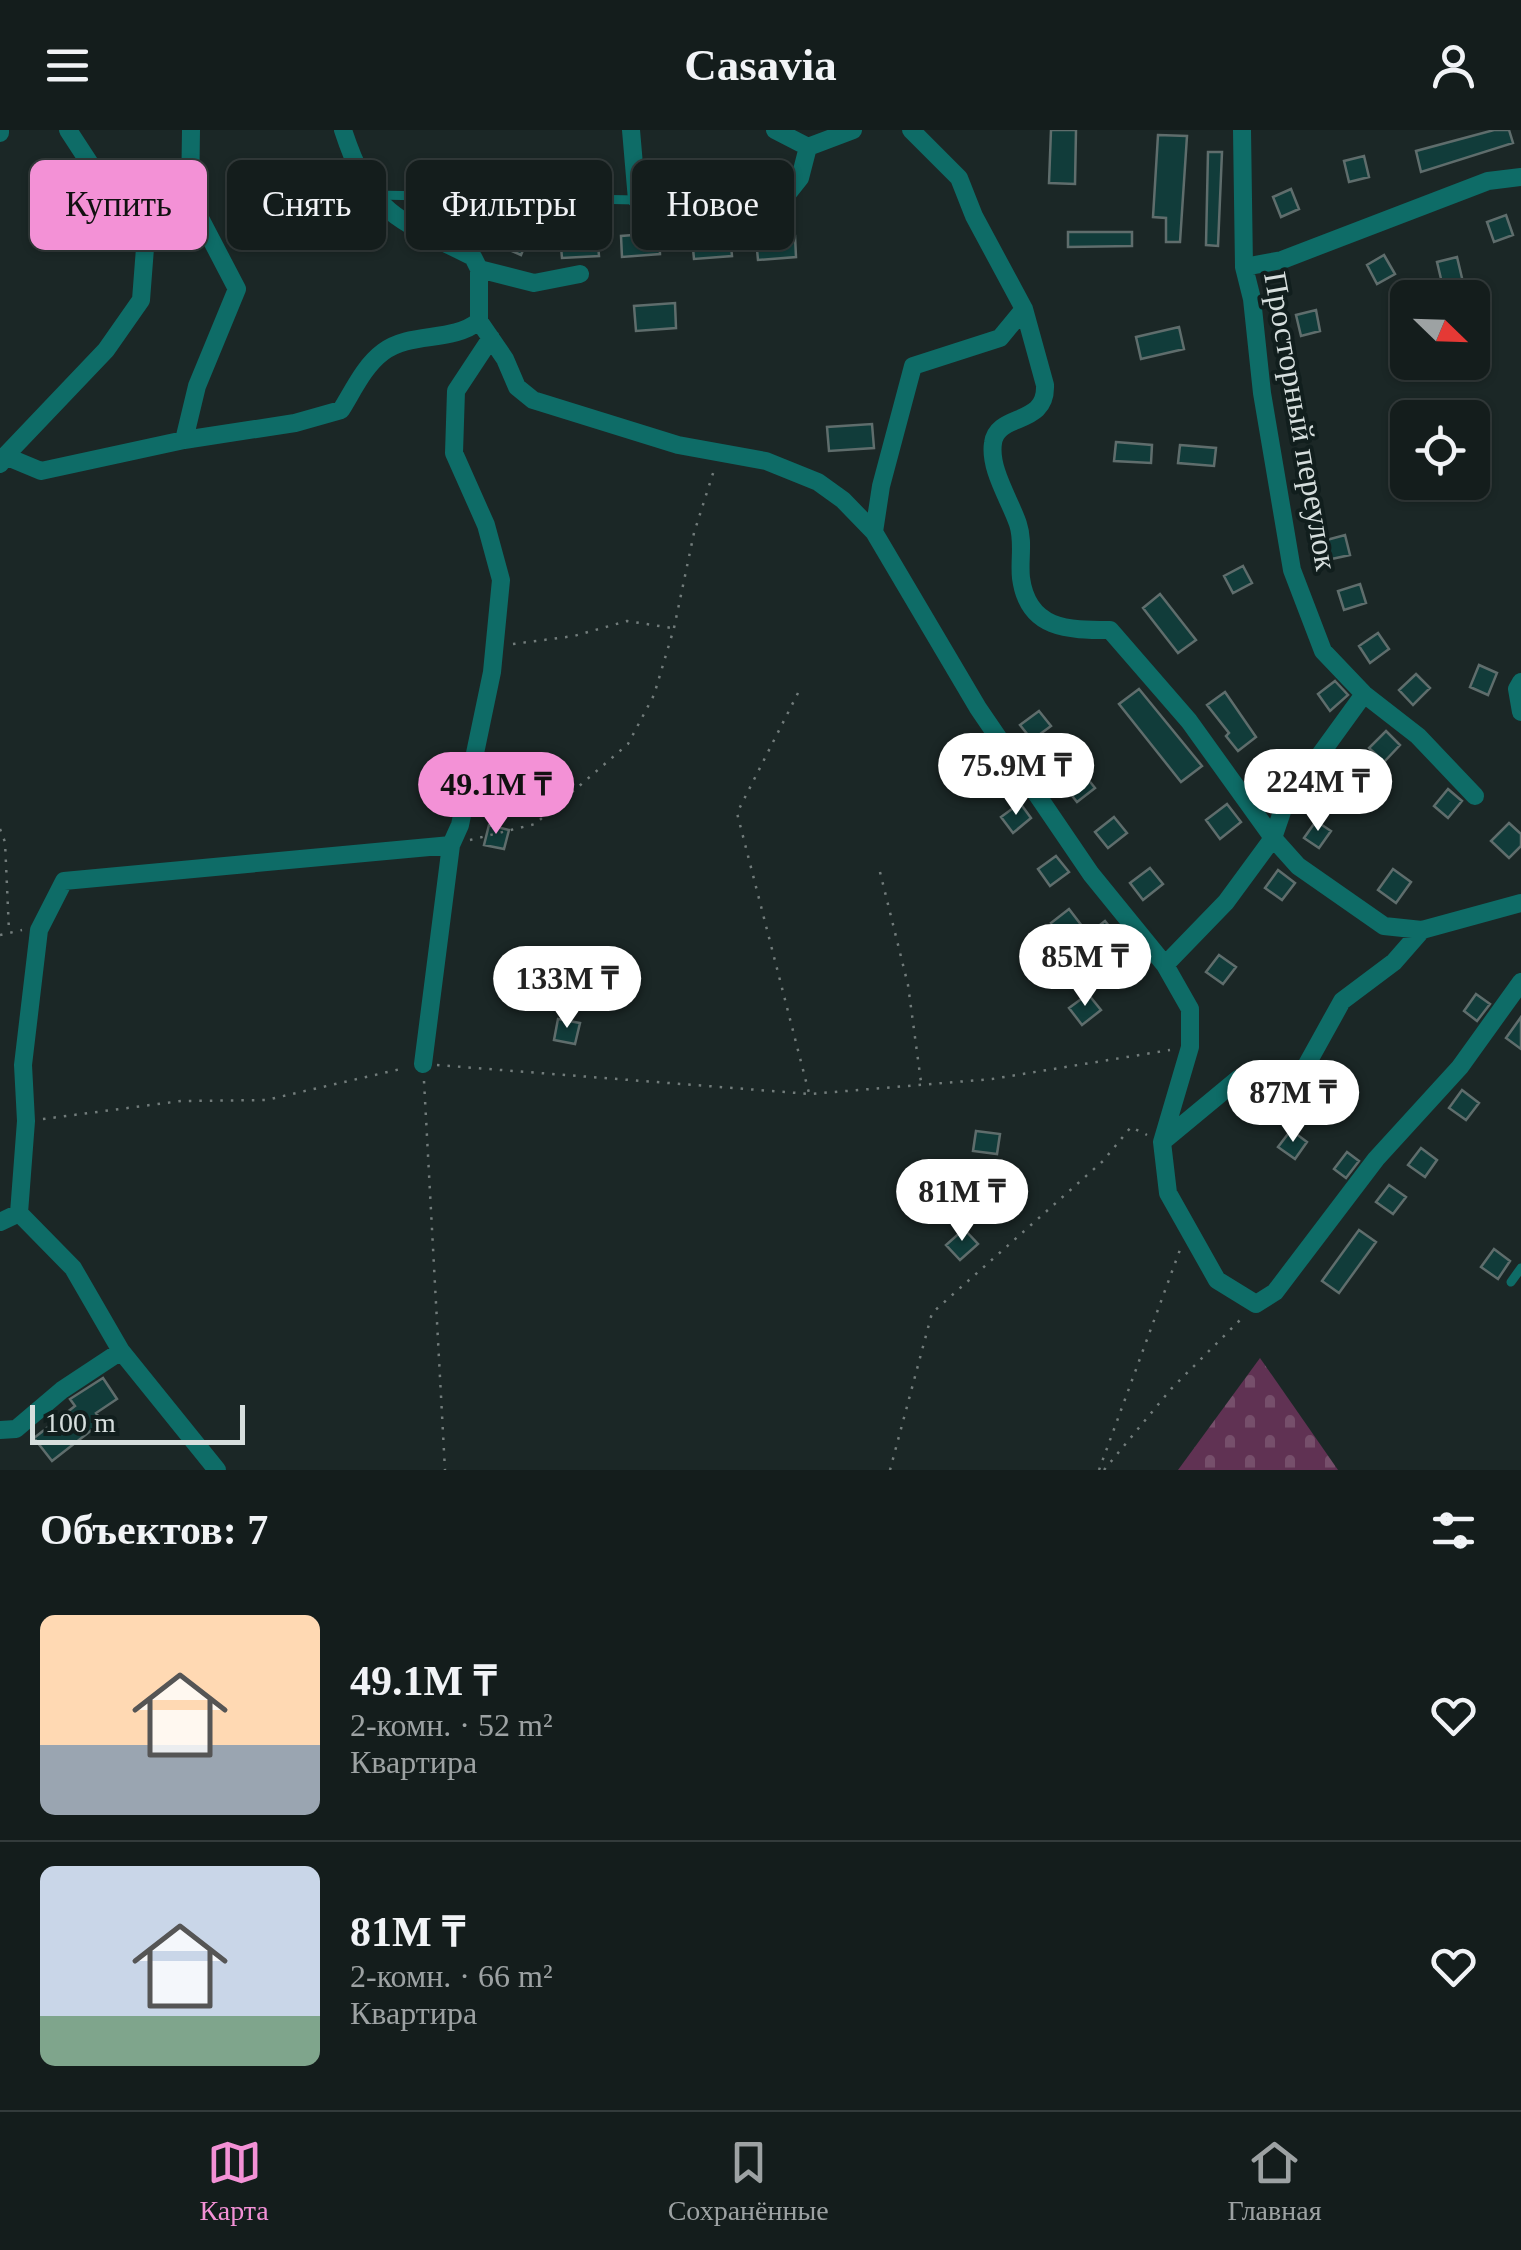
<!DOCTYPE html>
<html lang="ru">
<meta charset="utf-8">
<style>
:root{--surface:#141d1c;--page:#212a29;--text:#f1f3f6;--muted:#9da2a3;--line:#333b3b;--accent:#f391d6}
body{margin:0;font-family:"Times New Roman",serif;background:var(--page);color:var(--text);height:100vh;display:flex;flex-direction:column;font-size:38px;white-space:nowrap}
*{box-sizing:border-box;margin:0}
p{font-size:32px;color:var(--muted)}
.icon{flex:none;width:55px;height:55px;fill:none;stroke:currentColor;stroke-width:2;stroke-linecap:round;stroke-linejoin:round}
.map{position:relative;height:1340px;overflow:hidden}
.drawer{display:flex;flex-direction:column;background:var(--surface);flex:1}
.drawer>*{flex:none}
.top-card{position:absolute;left:30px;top:30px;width:1000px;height:90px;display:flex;gap:20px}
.needle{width:65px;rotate:113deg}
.buttons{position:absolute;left:1390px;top:150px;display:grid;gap:20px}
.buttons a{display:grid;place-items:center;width:100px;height:100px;border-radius:15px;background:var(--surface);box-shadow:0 2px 8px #0004,0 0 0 2px var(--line);font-size:50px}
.scale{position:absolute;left:30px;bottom:25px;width:215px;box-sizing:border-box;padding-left:10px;border:5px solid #d6dedd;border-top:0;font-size:28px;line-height:35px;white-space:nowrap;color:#d6dedd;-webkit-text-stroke:8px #111e1d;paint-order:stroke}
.price{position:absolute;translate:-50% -85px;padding:0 22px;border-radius:35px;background:#fff;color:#222;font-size:32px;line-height:65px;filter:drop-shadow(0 2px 5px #0008)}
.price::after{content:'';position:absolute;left:50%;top:60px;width:30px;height:22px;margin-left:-15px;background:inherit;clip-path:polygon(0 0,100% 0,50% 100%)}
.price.active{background:var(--accent);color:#111}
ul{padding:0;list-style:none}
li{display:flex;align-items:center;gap:30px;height:250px;padding:0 40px}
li+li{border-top:2px solid var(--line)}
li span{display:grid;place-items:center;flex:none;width:280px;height:200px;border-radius:15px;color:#555}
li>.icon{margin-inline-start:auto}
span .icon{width:120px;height:120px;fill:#fffc;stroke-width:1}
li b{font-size:42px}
h2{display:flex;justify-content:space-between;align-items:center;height:120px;padding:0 40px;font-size:42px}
.pill{padding:0 35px;border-radius:15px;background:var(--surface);box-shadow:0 2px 8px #0004,0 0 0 2px var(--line);font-size:35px;line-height:90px}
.pill.active{background:var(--accent);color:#111}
header{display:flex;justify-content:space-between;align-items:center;height:130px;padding:0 40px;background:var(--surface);font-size:45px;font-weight:700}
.tabs{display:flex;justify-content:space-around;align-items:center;height:140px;border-top:2px solid var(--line);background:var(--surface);font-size:28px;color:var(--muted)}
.tabs a{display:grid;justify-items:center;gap:5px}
.tabs .active{color:var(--accent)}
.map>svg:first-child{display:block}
.cemetery{fill:url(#cemetery-stones)}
.building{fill:#113c3a;stroke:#5f6d6c;stroke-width:2.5}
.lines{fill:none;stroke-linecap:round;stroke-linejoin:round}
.path{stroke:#727c7b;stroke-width:2.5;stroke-dasharray:2.5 8;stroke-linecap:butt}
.service{stroke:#0e6c67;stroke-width:9}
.minor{stroke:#0e6c67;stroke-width:18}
.labels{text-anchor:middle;stroke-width:8;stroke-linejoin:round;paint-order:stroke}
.street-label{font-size:32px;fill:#d6dedd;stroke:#111e1d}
</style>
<header><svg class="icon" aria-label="menu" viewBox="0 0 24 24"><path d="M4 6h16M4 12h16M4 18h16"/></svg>Casavia<svg class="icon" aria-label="person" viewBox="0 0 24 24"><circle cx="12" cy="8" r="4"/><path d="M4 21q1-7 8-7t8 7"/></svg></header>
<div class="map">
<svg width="1521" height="1340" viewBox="0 0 1521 1340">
<defs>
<pattern id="cemetery-stones" width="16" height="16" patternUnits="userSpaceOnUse" patternTransform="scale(2.5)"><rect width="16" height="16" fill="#603253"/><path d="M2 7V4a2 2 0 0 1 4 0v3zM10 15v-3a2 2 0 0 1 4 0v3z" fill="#764f6b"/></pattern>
</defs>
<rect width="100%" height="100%" fill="#1b2726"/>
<!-- cemetery -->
<path class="cemetery" d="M1260,1228L1338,1340H1178Z"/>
<!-- building -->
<path class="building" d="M1051,0H1076L1075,54L1049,53Z
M1494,0H1509L1513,13L1421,42L1416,21Z
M1158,5L1187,6L1180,112H1166V88L1153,87Z
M1208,22H1222L1218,116L1206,115Z
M1364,26L1369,47L1349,52L1344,31Z
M1291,59L1299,79L1281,87L1273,67Z
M1506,85L1513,105L1494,112L1487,92Z
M490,89L529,106L521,125L482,108Z
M597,102L599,126L562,128L560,105Z
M1068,102H1132V116L1068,117Z
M659,103L660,124L622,127L621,106Z
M730,105L732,126L694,129L692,108Z
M795,106L796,127L758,130L756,109Z
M1384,125L1395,144L1377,154L1367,135Z
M1457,127L1462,148L1442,153L1437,132Z
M675,173L676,198L636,201L634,176Z
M1316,180L1320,201L1301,206L1296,185Z
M1179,197L1184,219L1141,229L1136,207Z
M872,294L874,318L829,321L827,297Z
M1116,312L1152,315L1151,333L1114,331Z
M1180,315L1216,318L1214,336L1178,333Z
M1345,405L1350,425L1327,430L1323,411Z
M1243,436L1252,453L1233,463L1224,446Z
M1360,454L1366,473L1344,480L1338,461Z
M1160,464L1196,510L1178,523L1143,478Z
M1378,503L1389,519L1370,533L1359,516Z
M1479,535L1497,543L1488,565L1470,557Z
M1416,544L1430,558L1413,575L1399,560Z
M1335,551L1348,565L1330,581L1318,564Z
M1139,559L1202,636L1181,652L1119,574Z
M1225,562L1256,607L1238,621L1226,606L1229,603L1207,575Z
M1039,581L1051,596L1032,610L1020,595Z
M1386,601L1400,615L1384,632L1369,618Z
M980,618L992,634L973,649L961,632Z
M1270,627L1283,643L1264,658L1251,642Z
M1083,643L1095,658L1077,672L1065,657Z
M1448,659L1462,671L1448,688L1434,676Z
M1020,673L1031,688L1013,703L1001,687Z
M1227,674L1241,692L1220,709L1206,690Z
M1114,687L1127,703L1108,718L1095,702Z
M1316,691L1331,701L1319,718L1304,708Z
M1509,693L1521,704V716L1509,728L1491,711Z
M489,695L509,700L504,719L484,715Z
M1056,726L1069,742L1050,756L1038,739Z
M1150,738L1163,754L1143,770L1130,753Z
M1393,739L1411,752L1396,773L1378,760Z
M1278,740L1295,753L1282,770L1265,758Z
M1069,779L1082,796L1063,810L1051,793Z
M1105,791L1118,807L1099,822L1086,806Z
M1219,825L1236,837L1223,854L1206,842Z
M1088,864L1101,880L1082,895L1069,878Z
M1476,864L1490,874L1477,891L1464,881Z
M1521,887V919L1506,908Z
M558,889L580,893L575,914L554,910Z
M1327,951L1344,963L1331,980L1314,968Z
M1462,960L1479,973L1466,990L1449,978Z
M1291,1000L1307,1012L1295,1029L1278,1017Z
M976,1001L1000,1004L997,1024L973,1021Z
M1421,1018L1437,1030L1425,1047L1408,1035Z
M1347,1022L1359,1031L1346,1048L1334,1039Z
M1389,1055L1406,1067L1393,1084L1376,1072Z
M964,1099L978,1114L960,1130L946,1115Z
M1359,1100L1376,1112L1339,1163L1322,1151Z
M1494,1119L1510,1131L1498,1149L1481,1137Z
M103,1248L117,1269L96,1283L102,1292L52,1331L34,1308L75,1276L70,1269Z"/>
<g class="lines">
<!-- path -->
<path class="path" d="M513,514L574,506L627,491L672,498
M798,563L737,683L809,963
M0,699L5,712L9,801
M470,710L535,694L628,614L654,565L674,498L694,403L715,337
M880,742L908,855L921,952
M0,805L22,800
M437,935L810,964L992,949L1170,920
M424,951L445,1340
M43,989L181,971L266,970L405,938
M890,1340L932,1183L1103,1031L1131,997L1147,1005
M1099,1340L1181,1117
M1104,1340L1171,1259L1244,1186"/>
<!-- service -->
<path class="service" d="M375,65L637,70
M1511,1152L1521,1138"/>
<!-- minor -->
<path class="minor" d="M68,0L145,118
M343,0C371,86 398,89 473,127L479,139V191L505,229L517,257L533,270L678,315L766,331L818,352L843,370L874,402L978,578L1091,744L1165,835L1190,879V917L1162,1012L1168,1063L1217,1150L1256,1174L1275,1162L1376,1029L1460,937L1521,852
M631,0L637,70L781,72L800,48L808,17
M775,0L808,17L853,0
M911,0L959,48L974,86L1024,179L1045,255C1047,297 997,282 993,313C989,339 1010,370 1018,394C1024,412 1019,430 1021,448C1028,500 1068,500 1110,500L1189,591L1273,708L1298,736L1384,796L1422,800
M1242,0L1244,137L1252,169L1262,263L1292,440L1323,521L1364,564L1418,606L1475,666
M0,3V0
M1244,137L1282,130L1488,51L1521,47
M479,139L534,153L580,144
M184,310L197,256L237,159L190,69
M5,326L106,220L141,170L145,118L190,69L191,0
M0,334L5,326L41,341L184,310L295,293L341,280C353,261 364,236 383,222C411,201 452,213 479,191
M874,402L881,356L913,236L1000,208L1024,179
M1521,552L1517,559L1521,582
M1165,835L1226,772L1273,708L1285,673L1364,564
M423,934L451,715L460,695L492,542L501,450L486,395L454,323L456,261L491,208
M1162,1012L1238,949L1301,945L1342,871L1394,832L1422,800L1521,773
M19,1083L26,991L23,935L39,800L64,751L451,715
M19,1083L73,1138L121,1221L217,1340
M0,1092L19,1083
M0,1300L16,1299L62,1260L121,1221"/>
</g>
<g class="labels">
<!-- street labels -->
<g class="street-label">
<text transform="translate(1301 291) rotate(80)" y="11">Просторный переулок</text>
</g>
</g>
</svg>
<div class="buttons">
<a><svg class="needle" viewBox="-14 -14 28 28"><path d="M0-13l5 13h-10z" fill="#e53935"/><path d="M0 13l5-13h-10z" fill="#9da2a3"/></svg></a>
<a><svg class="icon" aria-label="locate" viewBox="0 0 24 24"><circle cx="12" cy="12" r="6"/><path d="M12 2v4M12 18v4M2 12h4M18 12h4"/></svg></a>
</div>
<div class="scale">100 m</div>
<b class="price" style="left:1016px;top:688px">75.9M ₸</b>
<b class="price" style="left:1318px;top:704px">224M ₸</b>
<b class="price active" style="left:496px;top:707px">49.1M ₸</b>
<b class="price" style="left:1085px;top:879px">85M ₸</b>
<b class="price" style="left:567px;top:901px">133M ₸</b>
<b class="price" style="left:1293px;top:1015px">87M ₸</b>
<b class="price" style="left:962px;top:1114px">81M ₸</b>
<div class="top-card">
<a class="pill active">Купить</a>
<a class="pill">Снять</a>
<a class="pill">Фильтры</a>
<a class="pill">Новое</a>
</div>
</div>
<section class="drawer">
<h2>Объектов: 7<svg class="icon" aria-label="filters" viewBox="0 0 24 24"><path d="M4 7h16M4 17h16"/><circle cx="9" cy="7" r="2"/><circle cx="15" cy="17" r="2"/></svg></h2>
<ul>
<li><span style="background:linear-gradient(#ffd9b3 65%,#9aa5b1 0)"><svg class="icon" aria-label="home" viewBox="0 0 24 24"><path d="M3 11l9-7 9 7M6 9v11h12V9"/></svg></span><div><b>49.1M ₸</b><p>2-комн. · 52 m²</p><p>Квартира</p></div><svg class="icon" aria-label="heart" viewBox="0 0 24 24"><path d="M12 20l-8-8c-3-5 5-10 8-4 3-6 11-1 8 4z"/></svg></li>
<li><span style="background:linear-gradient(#c9d6e8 75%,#7fa58c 0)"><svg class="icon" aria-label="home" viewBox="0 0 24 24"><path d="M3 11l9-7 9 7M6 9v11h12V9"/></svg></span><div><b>81M ₸</b><p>2-комн. · 66 m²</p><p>Квартира</p></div><svg class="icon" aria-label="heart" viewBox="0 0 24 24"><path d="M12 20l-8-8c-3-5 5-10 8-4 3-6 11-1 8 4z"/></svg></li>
</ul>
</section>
<nav class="tabs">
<a class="active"><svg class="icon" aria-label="map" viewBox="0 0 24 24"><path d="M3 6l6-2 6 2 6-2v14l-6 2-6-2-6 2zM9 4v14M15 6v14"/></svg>Карта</a>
<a><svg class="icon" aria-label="saved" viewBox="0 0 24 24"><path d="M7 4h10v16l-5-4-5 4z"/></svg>Сохранённые</a>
<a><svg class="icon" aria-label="home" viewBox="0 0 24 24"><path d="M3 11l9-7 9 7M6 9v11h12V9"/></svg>Главная</a>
</nav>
